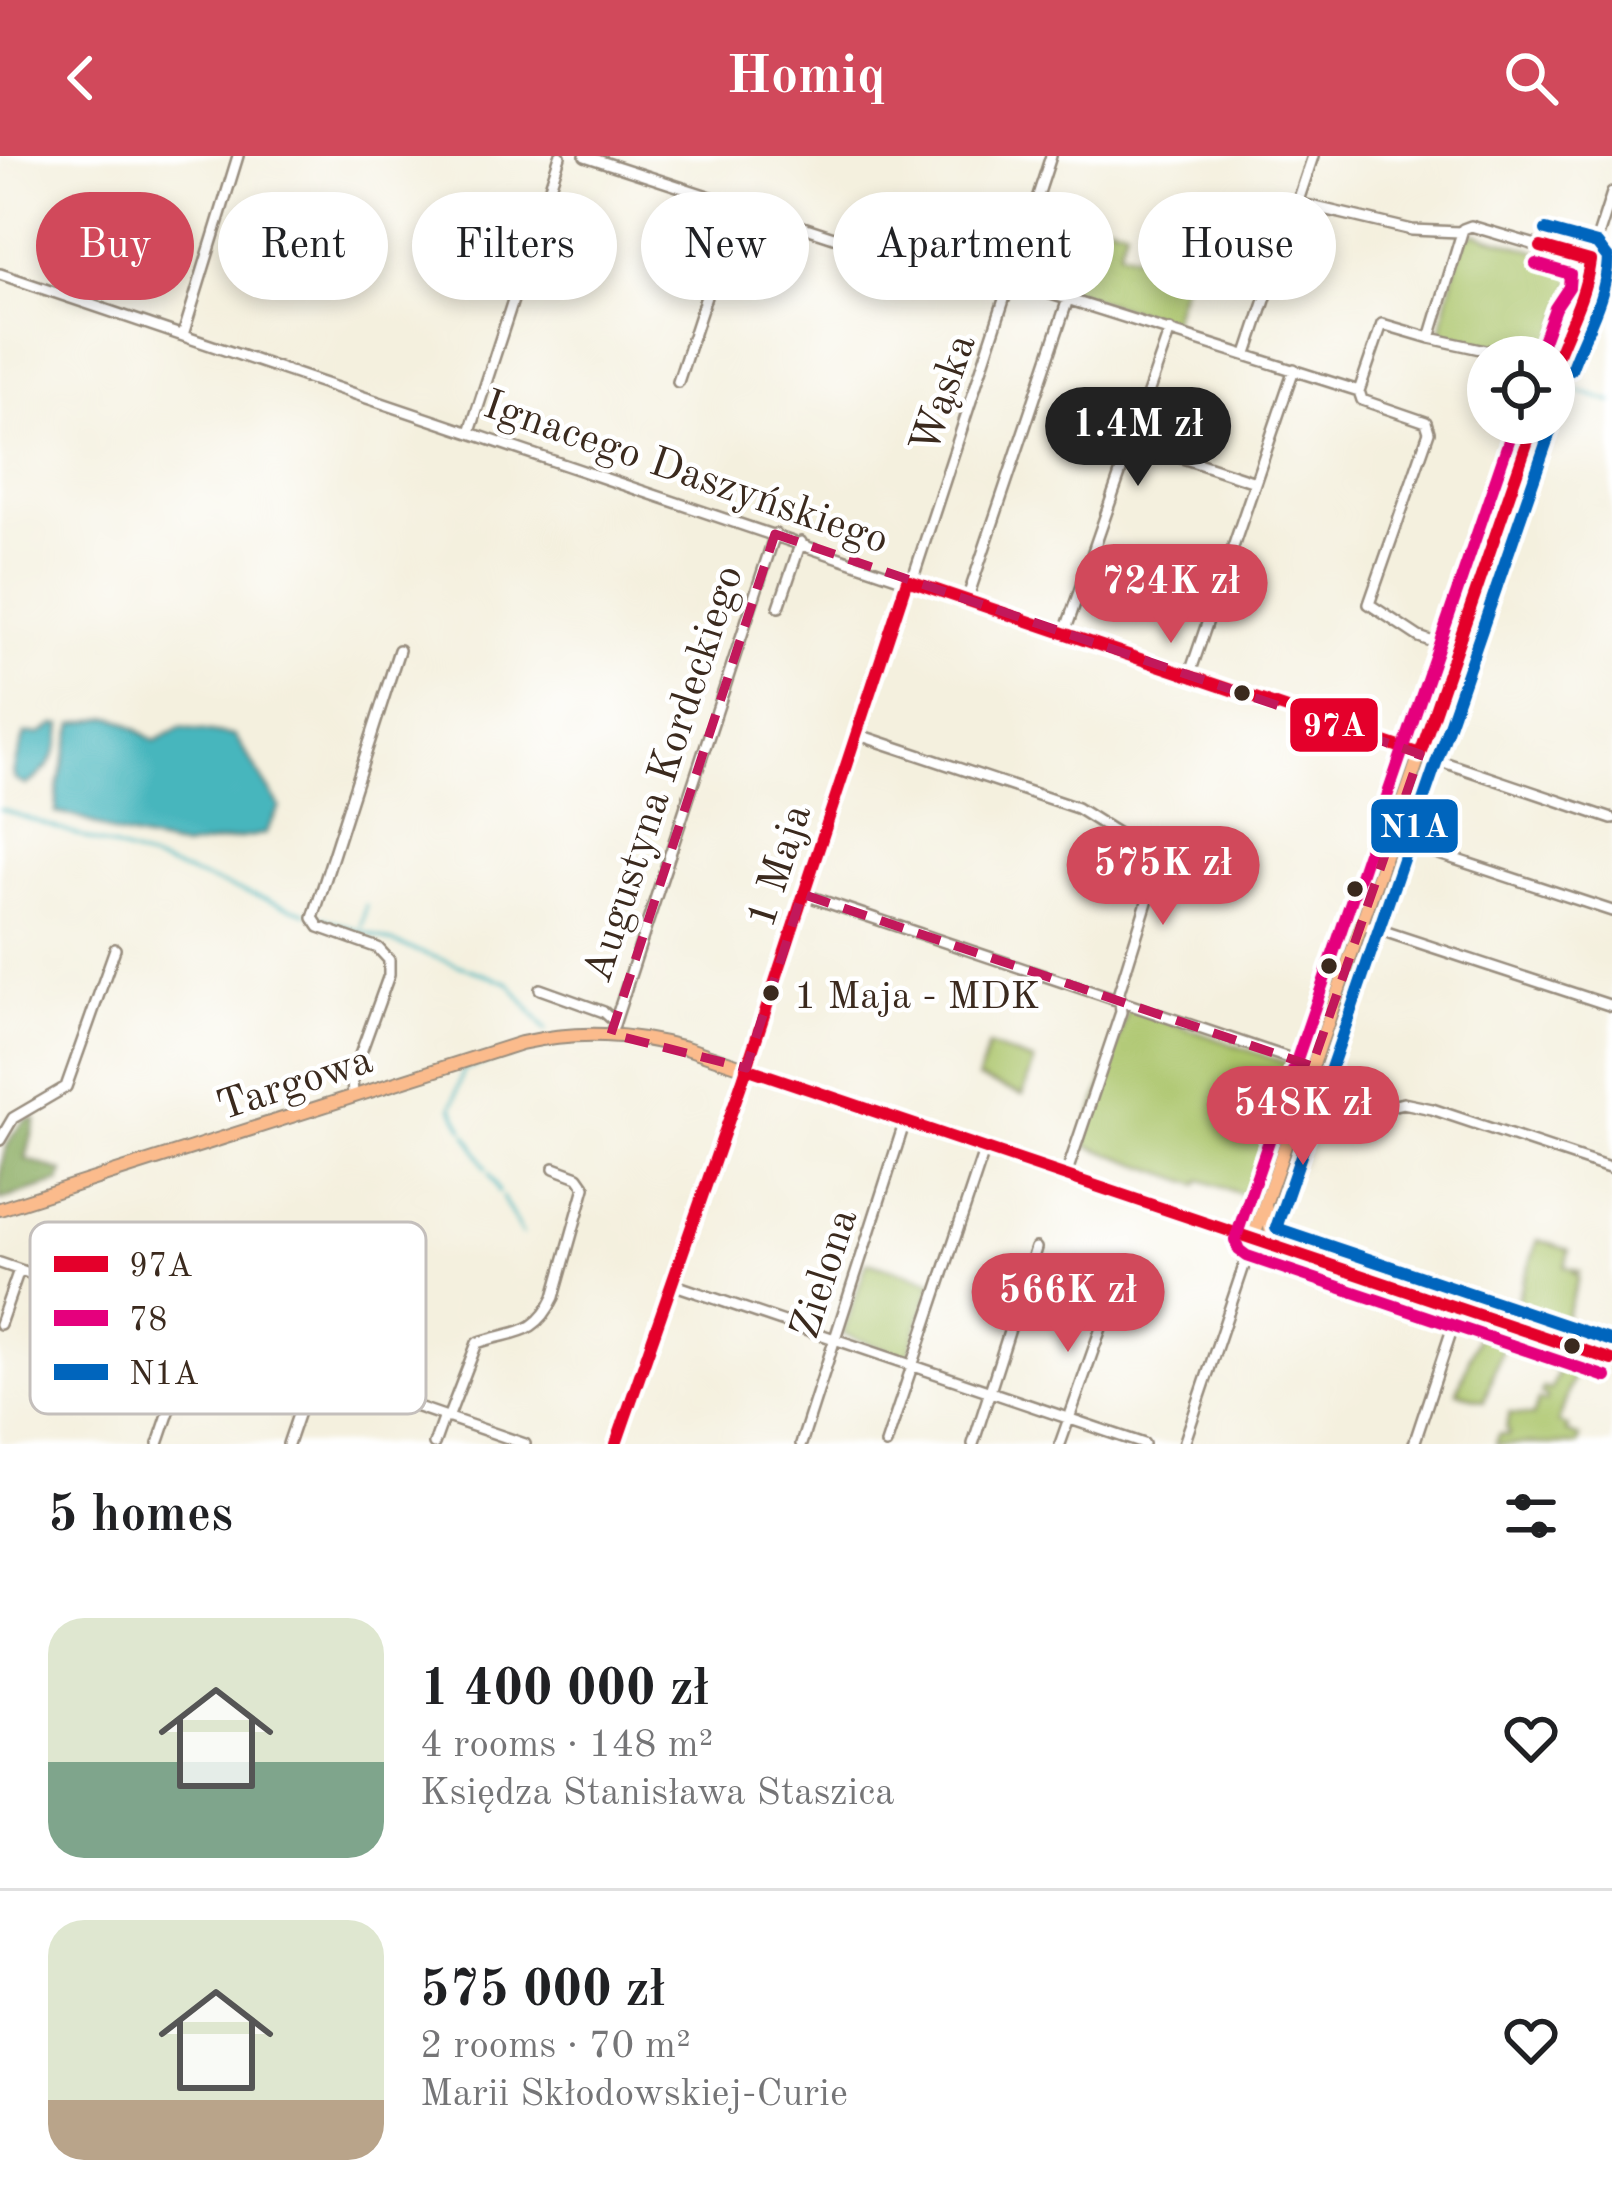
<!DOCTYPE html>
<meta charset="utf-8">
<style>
:root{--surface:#fff;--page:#f6f6f6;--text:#202124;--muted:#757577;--line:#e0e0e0;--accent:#d1495b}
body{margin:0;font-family:"Old Standard TT",serif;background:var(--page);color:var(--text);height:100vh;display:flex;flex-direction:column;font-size:45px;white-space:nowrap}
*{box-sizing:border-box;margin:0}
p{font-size:39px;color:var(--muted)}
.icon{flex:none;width:66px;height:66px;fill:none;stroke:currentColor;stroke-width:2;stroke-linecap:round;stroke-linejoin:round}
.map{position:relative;height:1288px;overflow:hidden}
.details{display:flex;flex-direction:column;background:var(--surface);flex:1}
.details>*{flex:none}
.banner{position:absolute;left:36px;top:36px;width:1542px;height:108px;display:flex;gap:24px}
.controls{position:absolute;left:1467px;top:180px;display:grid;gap:24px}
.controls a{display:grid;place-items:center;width:108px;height:108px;border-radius:50%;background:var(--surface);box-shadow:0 6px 18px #0003;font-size:60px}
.price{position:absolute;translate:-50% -102px;padding:0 27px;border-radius:42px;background:var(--accent);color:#fff;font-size:39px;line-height:78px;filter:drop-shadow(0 3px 6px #0008)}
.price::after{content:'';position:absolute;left:50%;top:72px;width:36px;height:27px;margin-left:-18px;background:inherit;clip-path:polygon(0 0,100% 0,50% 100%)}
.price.selected{background:#222;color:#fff}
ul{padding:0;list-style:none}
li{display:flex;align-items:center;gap:36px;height:300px;padding:0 48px}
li+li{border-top:3px solid var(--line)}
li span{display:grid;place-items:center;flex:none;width:336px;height:240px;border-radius:36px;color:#555}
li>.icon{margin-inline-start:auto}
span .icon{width:144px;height:144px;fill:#fffc;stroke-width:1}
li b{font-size:51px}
h2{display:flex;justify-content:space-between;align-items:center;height:144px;padding:0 48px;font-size:51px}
.pill{padding:0 42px;border-radius:54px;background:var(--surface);box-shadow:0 6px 18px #0003;font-size:42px;line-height:108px}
.pill.selected{background:var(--accent);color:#fff}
header{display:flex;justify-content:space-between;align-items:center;height:156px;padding:0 48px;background:var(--accent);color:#fff;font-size:54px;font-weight:600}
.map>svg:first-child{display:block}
.green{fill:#abc56b;stroke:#737844;stroke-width:3}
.forest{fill:#88aa5f;stroke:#626a3e;stroke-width:3}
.water{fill:#47b6bd;stroke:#41706e;stroke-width:3}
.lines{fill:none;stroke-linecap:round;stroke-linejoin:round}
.stream{stroke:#47b6bd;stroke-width:3}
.minor-casing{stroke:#988d7e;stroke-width:14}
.major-casing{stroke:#988d7e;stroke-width:16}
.minor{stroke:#fff;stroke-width:9}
.major{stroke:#fbbb8c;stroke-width:12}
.bus-1-casing{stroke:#fff;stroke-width:21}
.bus-2-casing{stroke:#fff;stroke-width:21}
.bus-3-casing{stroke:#fff;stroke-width:21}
.bus-1{stroke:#e4002b;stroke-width:12}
.bus-2{stroke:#e5007d;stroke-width:12}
.bus-3{stroke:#0065bd;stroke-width:12}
.marked{fill:none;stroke:#c2185b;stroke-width:9;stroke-dasharray:24 15;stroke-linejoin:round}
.bus-dot{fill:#3b2a1e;stroke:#fff;stroke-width:4.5}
.labels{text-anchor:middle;stroke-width:9;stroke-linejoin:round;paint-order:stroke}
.bus-label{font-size:39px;fill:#3b2a1e;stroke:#fff;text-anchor:start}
.street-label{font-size:42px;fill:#3b2a1e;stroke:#fff}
.key{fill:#fff;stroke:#c4bfbc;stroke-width:3}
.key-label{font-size:33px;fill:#3b2a1e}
.line-badge{stroke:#fff;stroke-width:4.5}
.badge-label{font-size:33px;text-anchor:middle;font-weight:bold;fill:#fff}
</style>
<header><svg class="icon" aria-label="back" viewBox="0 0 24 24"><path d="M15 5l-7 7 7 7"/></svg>Homiq<svg class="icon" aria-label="search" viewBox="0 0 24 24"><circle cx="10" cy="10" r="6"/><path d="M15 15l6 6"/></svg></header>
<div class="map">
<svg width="1612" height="1288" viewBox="0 0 1612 1288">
<rect width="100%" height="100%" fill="#fff"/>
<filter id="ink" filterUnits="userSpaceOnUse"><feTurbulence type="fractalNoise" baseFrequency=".00833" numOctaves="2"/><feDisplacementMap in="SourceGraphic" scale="24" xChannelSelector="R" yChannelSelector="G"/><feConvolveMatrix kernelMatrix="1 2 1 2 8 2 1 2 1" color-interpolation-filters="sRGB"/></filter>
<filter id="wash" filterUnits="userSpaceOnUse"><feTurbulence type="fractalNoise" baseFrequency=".004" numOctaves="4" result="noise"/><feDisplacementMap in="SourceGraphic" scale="48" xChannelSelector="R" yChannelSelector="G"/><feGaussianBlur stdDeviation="2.7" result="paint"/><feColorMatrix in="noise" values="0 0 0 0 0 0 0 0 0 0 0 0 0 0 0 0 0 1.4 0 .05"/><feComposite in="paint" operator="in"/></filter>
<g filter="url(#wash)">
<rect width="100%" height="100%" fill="#f4f0de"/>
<!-- green -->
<path class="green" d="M1042,51L1126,72L1119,95L1188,113L1171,166L1020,120Z
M1475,77L1566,104L1563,115L1575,119L1550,194L1544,200L1480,189L1442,178C1440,168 1459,99 1464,84Z
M1129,852L1305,914L1256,1043L1201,1024L1198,1029L1082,988Z
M988,890L1034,906L1023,939L978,923Z
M1538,1084L1569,1094L1565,1111L1581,1116L1574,1117L1579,1121L1561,1175L1512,1159Z
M867,1106L933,1125L908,1201L843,1178Z
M1481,1170L1493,1175L1492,1181L1504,1186L1484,1245L1457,1236Z
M1554,1200L1578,1208L1558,1267L1568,1271L1566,1276L1580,1281L1578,1288H1496L1499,1278L1508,1279L1509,1274L1506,1272L1510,1257L1533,1260L1538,1245L1545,1246L1547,1241L1541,1238L1543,1232L1551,1234L1558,1215L1550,1210Z"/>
<!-- forest -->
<path class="forest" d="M27,963H36L26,1003L63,1016L60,1026L0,1044C0,1011 1,986 27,963Z"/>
<!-- water -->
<path class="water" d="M110,561C127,563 140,577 155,585L181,571L235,580L280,651L265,678L183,692L117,678L78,661L56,657L58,629L74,568Z
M55,569H62C61,594 48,617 26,629L15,624L13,617L25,578H40Z"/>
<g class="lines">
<!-- stream -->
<path class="stream" d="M1559,229L1612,246
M0,653L306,757
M320,761L509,827L546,874
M362,770L366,749
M464,973L452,951L464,913L531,893
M467,978L486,1012
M489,1017L499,1036
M502,1041L522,1078"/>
</g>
</g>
<g filter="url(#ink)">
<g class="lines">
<!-- minor casing -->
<g class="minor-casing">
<path id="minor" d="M585,0L1009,138
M1298,47L1412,74L1460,76
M0,118L1612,663
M1013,126L1359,235L1362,244L1426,266L1429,276L1369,448L1419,481L1456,494
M1586,137L1585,121L1612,37
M183,179L238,0
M1247,198L1313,0
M1517,201L1430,182L1463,73L1471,70L1590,105
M678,226L736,49
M1359,235L1382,168L1430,182
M470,276L560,0
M1131,285L1255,326
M912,425L1051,0
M967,444L1068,143
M779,451L801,386
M1065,476L1170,174
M1189,520L1294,213
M856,578L1077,652L1160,704L1119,836L1121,856L1066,1019
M1391,682L1612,755
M802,738L1312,910
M1362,768L1612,850
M540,833L604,856L614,865
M611,878L775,378
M1305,932L1375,954L1403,947L1432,953L1612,1013
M353,941L352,921L389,819V804L378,792L319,771L313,762L399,494
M0,984L13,962L66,931L115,793
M0,1107L525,1288
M672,1128L1144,1288
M0,1168L19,1114
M448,1262L477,1187C513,1174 535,1182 554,1141L585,1031L578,1021L554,1012
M158,1288L197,1174
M288,1288L313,1215
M434,1288L444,1260
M616,1288L743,923L907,424
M801,1288L905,965
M886,1288L985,992
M973,1288L1036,1092
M1060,1288L1118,1124
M1184,1288L1253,1083
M1414,1288L1459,1152"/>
</g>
<!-- major casing -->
<g class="major-casing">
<path id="major" d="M1554,208C1566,174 1571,134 1612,129
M1265,1050L1271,1076L1280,1092
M0,1053L521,887C579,874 630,877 686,892L1612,1204
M1253,1083L1534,267"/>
</g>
<!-- minor -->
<use href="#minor" class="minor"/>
<!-- major -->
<use href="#major" class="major"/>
<!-- bus-1 casing -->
<g class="bus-1-casing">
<path id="bus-1" d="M1541,91L1590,105C1585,142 1567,173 1554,208
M907,424L1420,598
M1420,598L1534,267
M746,912L1612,1204
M616,1288L743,923L907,424"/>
</g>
<!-- bus-2 casing -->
<g class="bus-2-casing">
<path id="bus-2" d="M1536,108L1570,118L1569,131L1555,152L1537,201
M1515,267L1235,1084L1239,1094L1247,1100L1606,1221"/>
</g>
<!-- bus-3 casing -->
<g class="bus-3-casing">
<path id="bus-3" d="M1546,74L1597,88L1608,102C1606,144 1585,175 1571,214
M1551,273L1276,1072L1612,1185"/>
</g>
<!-- bus-1 -->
<use href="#bus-1" class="bus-1"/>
<!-- bus-2 -->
<use href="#bus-2" class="bus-2"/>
<!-- bus-3 -->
<use href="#bus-3" class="bus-3"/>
</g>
</g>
<!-- marked area -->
<path class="marked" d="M775,378L1420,598L1312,910L802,738L746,912L611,878Z"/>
<!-- markers -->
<g class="bus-dot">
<circle cx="1242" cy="537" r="10"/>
<circle cx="1355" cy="733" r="10"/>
<circle cx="1329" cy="810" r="10"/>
<circle cx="771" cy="837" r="10"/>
<circle cx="1572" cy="1190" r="10"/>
</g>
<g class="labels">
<!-- bus labels -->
<g class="bus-label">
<text x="794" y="852">1 Maja - MDK</text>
</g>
<!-- street labels -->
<g class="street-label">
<text transform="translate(941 237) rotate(-71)" y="15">Wąska</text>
<text transform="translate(687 314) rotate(19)" y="15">Ignacego Daszyńskiego</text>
<text transform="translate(661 617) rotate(-72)" y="15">Augustyna Kordeckiego</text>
<text transform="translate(777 709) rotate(-72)" y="15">1 Maja</text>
<text transform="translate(294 925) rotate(-18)" y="15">Targowa</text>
<text transform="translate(822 1117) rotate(-72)" y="15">Zielona</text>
</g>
</g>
<!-- legend -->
<rect x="30" y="1066" width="396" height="192" rx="18" class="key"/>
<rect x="54" y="1100" width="54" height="16" fill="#e4002b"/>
<rect x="54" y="1154" width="54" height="16" fill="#e5007d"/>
<rect x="54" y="1208" width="54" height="16" fill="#0065bd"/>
<g class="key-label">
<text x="129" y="1120">97A</text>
<text x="129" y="1174">78</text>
<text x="129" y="1228">N1A</text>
</g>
<g class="line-badge">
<rect x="1288" y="540" width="92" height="58" rx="12" fill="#e4002b"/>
<rect x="1369" y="641" width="91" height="58" rx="12" fill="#0065bd"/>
</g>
<g class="badge-label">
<text x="1334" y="580">97A</text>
<text x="1414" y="681">N1A</text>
</g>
</svg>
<div class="controls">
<a><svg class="icon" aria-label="locate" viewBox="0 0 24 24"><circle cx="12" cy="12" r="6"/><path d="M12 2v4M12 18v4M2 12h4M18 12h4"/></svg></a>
</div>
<b class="price selected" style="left:1138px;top:333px">1.4M zł</b>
<b class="price" style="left:1171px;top:490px">724K zł</b>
<b class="price" style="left:1163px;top:772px">575K zł</b>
<b class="price" style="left:1303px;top:1012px">548K zł</b>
<b class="price" style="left:1068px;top:1199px">566K zł</b>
<div class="banner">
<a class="pill selected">Buy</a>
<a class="pill">Rent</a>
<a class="pill">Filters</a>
<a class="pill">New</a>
<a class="pill">Apartment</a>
<a class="pill">House</a>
</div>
</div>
<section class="details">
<h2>5 homes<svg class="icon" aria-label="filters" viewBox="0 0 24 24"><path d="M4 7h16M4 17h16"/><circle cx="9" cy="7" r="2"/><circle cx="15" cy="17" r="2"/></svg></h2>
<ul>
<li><span style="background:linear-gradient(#dfe7d0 60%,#7fa58c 0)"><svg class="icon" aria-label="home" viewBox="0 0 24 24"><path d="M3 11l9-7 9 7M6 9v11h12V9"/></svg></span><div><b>1 400 000 zł</b><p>4 rooms · 148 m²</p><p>Księdza Stanisława Staszica</p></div><svg class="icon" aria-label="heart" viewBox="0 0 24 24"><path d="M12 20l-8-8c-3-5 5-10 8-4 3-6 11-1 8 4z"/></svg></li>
<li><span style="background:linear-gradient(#dfe7d0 75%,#b9a48a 0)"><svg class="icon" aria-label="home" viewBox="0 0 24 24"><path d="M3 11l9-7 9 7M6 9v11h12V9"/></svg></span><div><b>575 000 zł</b><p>2 rooms · 70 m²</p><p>Marii Skłodowskiej-Curie</p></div><svg class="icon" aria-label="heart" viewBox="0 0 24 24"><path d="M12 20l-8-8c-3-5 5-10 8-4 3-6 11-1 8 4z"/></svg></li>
</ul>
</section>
